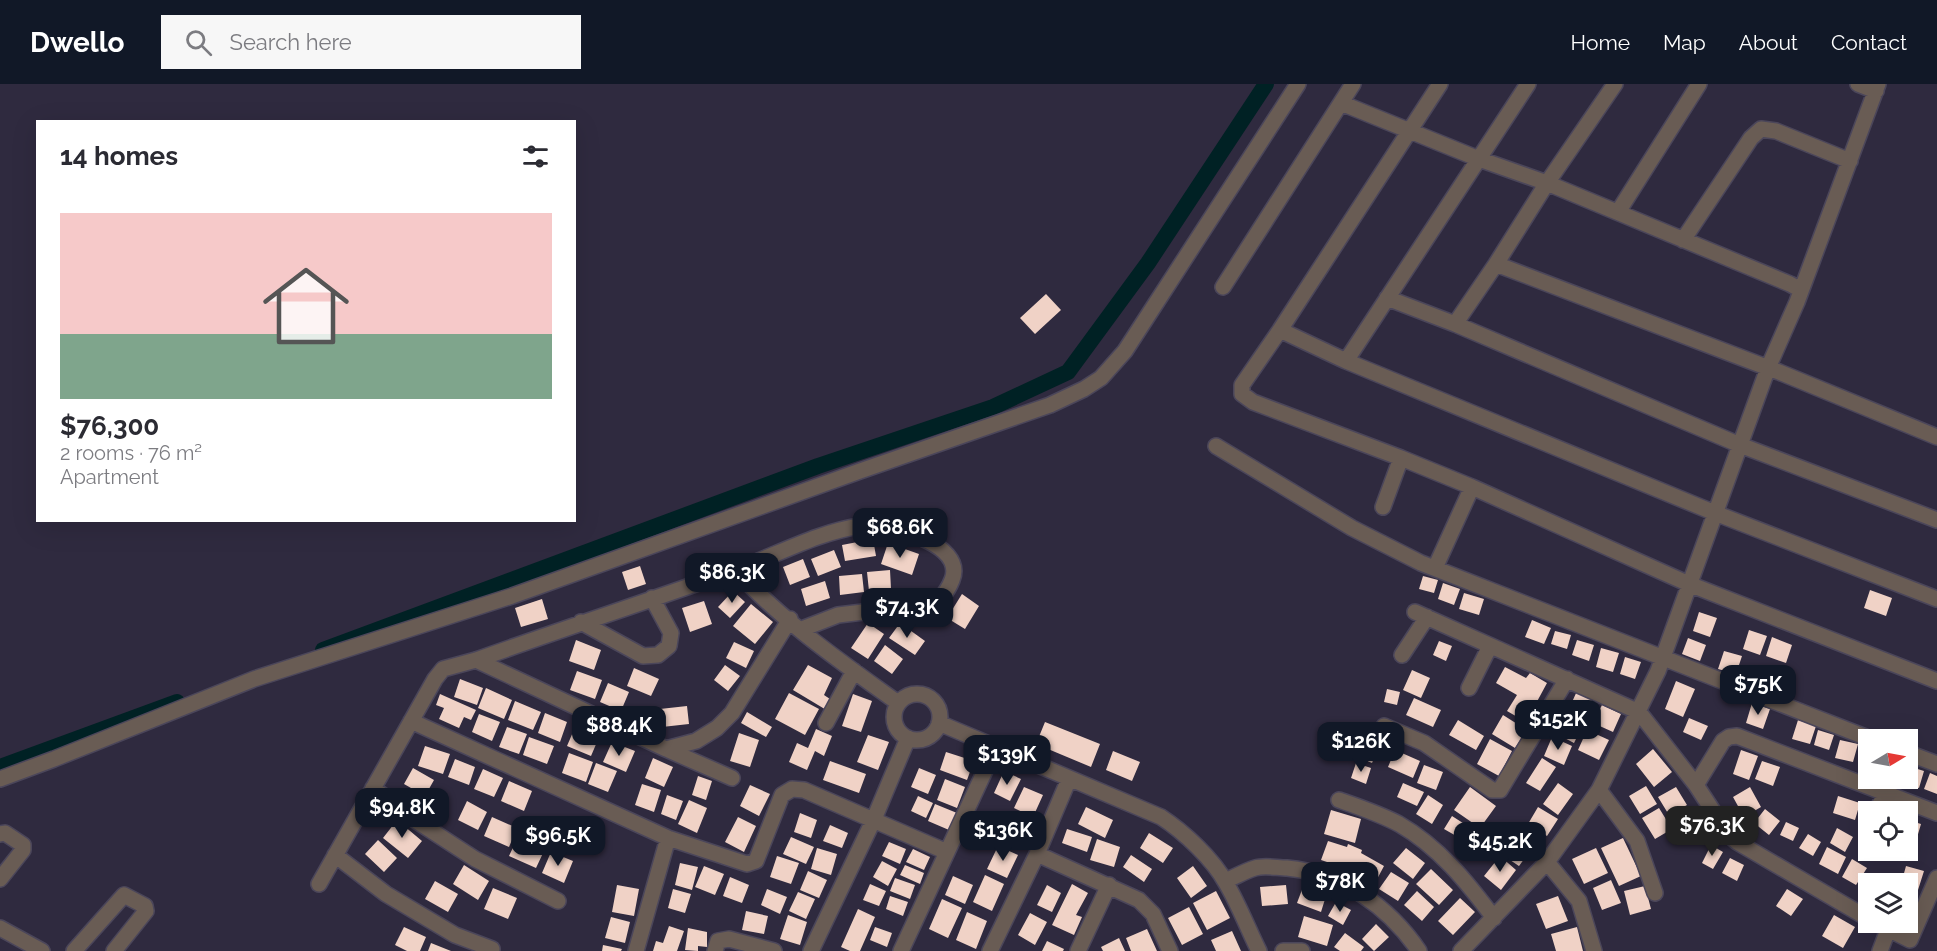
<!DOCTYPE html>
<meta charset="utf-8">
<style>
:root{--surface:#fff;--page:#f7f7f7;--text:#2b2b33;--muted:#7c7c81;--accent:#111827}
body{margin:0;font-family:Raleway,sans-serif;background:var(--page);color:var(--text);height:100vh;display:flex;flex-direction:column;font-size:22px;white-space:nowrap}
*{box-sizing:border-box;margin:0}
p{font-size:20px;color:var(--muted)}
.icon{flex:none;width:33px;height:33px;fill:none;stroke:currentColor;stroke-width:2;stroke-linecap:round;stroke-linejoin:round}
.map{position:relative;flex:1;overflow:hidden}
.side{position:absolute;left:36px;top:36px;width:540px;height:402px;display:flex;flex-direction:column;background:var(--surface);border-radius:0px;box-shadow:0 6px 24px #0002}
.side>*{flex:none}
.needle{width:39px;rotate:80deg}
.fabs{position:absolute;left:1858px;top:645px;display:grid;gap:12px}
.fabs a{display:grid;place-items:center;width:60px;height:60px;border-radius:0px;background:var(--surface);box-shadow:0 6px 24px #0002;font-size:30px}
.price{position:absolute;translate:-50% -51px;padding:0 14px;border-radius:12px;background:var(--accent);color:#fff;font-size:20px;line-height:39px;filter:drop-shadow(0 2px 3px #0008)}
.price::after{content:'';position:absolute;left:50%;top:36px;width:18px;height:14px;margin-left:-9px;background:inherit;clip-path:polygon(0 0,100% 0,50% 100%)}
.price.selected{background:#222;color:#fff}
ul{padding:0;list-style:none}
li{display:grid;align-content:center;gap:12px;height:318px;padding:0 24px}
li span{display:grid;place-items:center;height:186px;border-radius:0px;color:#555}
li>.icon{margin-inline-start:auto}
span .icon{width:108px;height:108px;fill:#fffc;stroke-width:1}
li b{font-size:26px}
h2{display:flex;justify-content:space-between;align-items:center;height:72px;padding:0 24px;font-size:26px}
header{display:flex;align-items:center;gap:36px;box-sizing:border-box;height:84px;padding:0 30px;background:var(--accent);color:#fff}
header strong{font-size:28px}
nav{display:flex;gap:33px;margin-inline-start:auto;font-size:21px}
.search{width:420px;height:54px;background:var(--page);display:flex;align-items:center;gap:15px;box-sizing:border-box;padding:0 21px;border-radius:0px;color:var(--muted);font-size:22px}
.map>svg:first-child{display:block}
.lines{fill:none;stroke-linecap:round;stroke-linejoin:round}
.canal{stroke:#002124;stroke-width:16}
.building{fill:#f0d2c6}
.minor-casing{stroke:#4b465a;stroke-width:18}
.tertiary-casing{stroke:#4b465a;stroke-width:18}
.minor{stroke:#695c54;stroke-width:15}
.tertiary{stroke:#695c54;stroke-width:15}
</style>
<header>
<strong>Dwello</strong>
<div class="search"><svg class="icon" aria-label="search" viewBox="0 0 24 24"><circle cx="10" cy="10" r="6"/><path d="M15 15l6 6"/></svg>Search here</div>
<nav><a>Home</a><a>Map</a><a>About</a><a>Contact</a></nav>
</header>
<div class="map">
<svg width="1937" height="867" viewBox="0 0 1937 867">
<rect width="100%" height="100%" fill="#2f2a3f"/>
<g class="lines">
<!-- canal -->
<path class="canal" d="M323,566L818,382L993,323L1068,288L1148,179L1266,0
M0,683L177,618"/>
</g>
<!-- building -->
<path class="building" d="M1046,210L1061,226L1035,250L1020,234Z
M873,455L876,472L845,477L842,461Z
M888,459L919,470L912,491L881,480Z
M834,466L841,483L818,492L811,475Z
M803,475L810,493L790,501L783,483Z
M640,482L646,500L628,506L622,488Z
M890,486L891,505L869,507L867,488Z
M862,490L864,508L840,511L839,492Z
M1423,492L1438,496L1434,509L1419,505Z
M825,497L830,514L806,522L801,505Z
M1443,499L1460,505L1454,521L1438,515Z
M1870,506L1892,514L1886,532L1864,524Z
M733,507L745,518L730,534L718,523Z
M1464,509L1484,515L1479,531L1459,525Z
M962,510L979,522L965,545L947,534Z
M542,515L548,535L521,543L515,524Z
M704,517L712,540L690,548L682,524Z
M751,520L773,538L755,560L733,542Z
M1699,528L1717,534L1710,553L1693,547Z
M1532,536L1551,544L1544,560L1525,553Z
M868,539L884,550L868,575L851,564Z
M900,539L925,557L915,571L889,554Z
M1749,546L1767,552L1760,571L1743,565Z
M1555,547L1571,551L1567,565L1551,560Z
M1772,553L1792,561L1786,579L1766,572Z
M1688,554L1706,561L1700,577L1682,570Z
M576,556L601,566L594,586L569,577Z
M1577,556L1594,561L1589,577L1572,571Z
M1439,557L1452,562L1446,577L1433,571Z
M734,558L754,567L746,584L726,574Z
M885,561L903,575L892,590L874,577Z
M1601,564L1619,569L1613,588L1596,583Z
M1724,567L1742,572L1736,590L1718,585Z
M1625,573L1641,578L1635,595L1620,590Z
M725,581L740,592L728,607L714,596Z
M808,581L832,594L824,611L833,617L828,627L793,606Z
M1505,583L1526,594L1530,589L1547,599L1526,638L1507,627L1517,611L1496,599Z
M634,584L659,595L651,612L627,602Z
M1412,586L1430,594L1421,614L1403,606Z
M577,587L602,596L595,615L570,606Z
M460,595L483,604L477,621L454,613Z
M1676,597L1695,605L1683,633L1665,625Z
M608,599L629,608L621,627L600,618Z
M486,604L512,616L504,635L478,624Z
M1387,605L1400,608L1397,621L1384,618Z
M1577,607L1597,616L1589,636L1568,627Z
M789,609L819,625L805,651L775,635Z
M440,610L476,626L471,636L464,633L459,644L439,635L444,624L436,621Z
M853,610L872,617L861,648L842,642Z
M1414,614L1441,626L1433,643L1406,631Z
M515,617L541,628L533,646L508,636Z
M1752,619L1770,625L1763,645L1746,639Z
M1602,621L1621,630L1613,648L1593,639Z
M687,622L689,640L662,643L660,625Z
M747,628L772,643L766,653L741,639Z
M545,629L567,638L560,658L538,649Z
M479,630L500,638L492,657L472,648Z
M1503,631L1527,646L1515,664L1492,650Z
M1563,632L1583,641L1574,659L1555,649Z
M1689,634L1708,642L1701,656L1683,648Z
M1458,636L1484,652L1476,666L1449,651Z
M1798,636L1816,642L1810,660L1792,655Z
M1045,638L1100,660L1091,683L1036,660Z
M576,641L600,651L591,672L567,662Z
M507,643L527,650L519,670L499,663Z
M816,645L832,652L824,672L815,667L807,686L789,678L797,659L808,664Z
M1587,646L1609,656L1599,676L1578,666Z
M1818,646L1834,651L1829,666L1814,661Z
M739,649L759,656L750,683L730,677Z
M868,651L889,658L878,686L857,678Z
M529,653L554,662L547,680L523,671Z
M1552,653L1572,662L1564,681L1544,672Z
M1490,655L1512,667L1499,692L1477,680Z
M1840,656L1858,660L1853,678L1835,674Z
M612,658L635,667L626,688L603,678Z
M1363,659L1378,664L1372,679L1358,673Z
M425,662L450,670L443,690L418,682Z
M1653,665L1672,688L1654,703L1636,680Z
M1863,665L1869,666V684L1858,681Z
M1395,666L1420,677L1413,694L1388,683Z
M1741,666L1758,672L1749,696L1733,690Z
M1113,667L1140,678L1132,697L1106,686Z
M946,668L974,677L967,696L940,686Z
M569,669L593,678L586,698L562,689Z
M653,674L673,683L664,703L645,694Z
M1542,674L1556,683L1540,707L1526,699Z
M455,675L475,683L469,701L448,693Z
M830,677L866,690L859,709L823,696Z
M1762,677L1780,683L1773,702L1755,695Z
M596,679L617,687L608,708L588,700Z
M1356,679L1371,684L1366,700L1351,694Z
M1424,681L1443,688L1436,706L1417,699Z
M1908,682L1924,687L1919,704L1903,699L1904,694H1908Z
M413,684L434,696L425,712L404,700Z
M919,684L936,691L928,710L911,703Z
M483,685L503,694L494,713L474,705Z
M1004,687L1021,695L1010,717L994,709Z
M1930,689L1937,692V710L1924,705Z
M698,692L712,697L706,716L692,711Z
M945,695L965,703L957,724L937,716Z
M509,697L532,707L524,727L501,717Z
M1403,699L1424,708L1417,722L1397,713Z
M1558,699L1573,710L1558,731L1543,720Z
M642,700L661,706L654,728L635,721Z
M750,701L770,710L759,732L740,722Z
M1646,702L1657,720L1640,730L1629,712Z
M1024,703L1043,711L1033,733L1014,724Z
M1470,703L1496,722L1480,744L1454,726Z
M1676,703L1687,721L1669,731L1658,713Z
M1750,703L1761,723L1744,733L1733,713Z
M667,711L683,717L676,736L661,730Z
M1428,711L1443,721L1432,740L1416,730Z
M918,712L933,719L926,734L911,727Z
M1838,712L1860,719L1855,736L1833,729Z
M689,716L707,724L697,749L678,740Z
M467,717L487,728L478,746L458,736Z
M935,720L957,729L949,746L928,737Z
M1086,723L1113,736L1105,754L1078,740Z
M1538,723L1558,735L1547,752L1528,740Z
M1659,724L1672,745L1655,755L1642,734Z
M1765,725L1780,737L1769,751L1754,739Z
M1331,726L1361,735L1355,759L1324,750Z
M1692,726L1703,744L1684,756L1673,739Z
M800,729L817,736L811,754L794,748Z
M1452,732L1466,741L1458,753L1444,745Z
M492,733L517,744L509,763L484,752Z
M738,733L756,742L744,768L725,758Z
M1010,733L1030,742L1020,766L999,756Z
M397,736L422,757L408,774L383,754Z
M1908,736L1921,740L1916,757L1908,755Z
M1786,738L1799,744L1793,757L1780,751Z
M830,741L848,749L842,764L823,757Z
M1837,744L1853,753L1845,768L1830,759Z
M1067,745L1092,753L1087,768L1062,759Z
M1517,747L1535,760L1519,782L1501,770Z
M1149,749L1173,764L1163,779L1140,764Z
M1478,749L1489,761L1476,774L1465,762Z
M1808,750L1821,758L1813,772L1799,764Z
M791,753L814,763L806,780L783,770Z
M1623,754L1641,792L1619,802L1601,764Z
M517,755L544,767L536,784L509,772Z
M1097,755L1120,763L1114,783L1090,776Z
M378,756L397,774L384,788L365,770Z
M1328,757L1347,763L1348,760L1362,766L1361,769L1384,782L1375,799L1352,787L1353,784L1341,778L1339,782L1321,776Z
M889,758L906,765L900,780L882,772Z
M1711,761L1723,768L1713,785L1702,779Z
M998,762L1018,771L1007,794L987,785Z
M1827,763L1846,773L1838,790L1819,780Z
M817,764L837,770L831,791L811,785Z
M1406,764L1425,779L1413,795L1393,779Z
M1596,764L1608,789L1584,800L1572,775Z
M913,765L930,773L924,786L906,778Z
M551,768L573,777L564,799L542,789Z
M1131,771L1152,785L1144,798L1123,783Z
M777,772L799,779L791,800L770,793Z
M1500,772L1516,786L1501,806L1484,792Z
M1730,774L1744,781L1737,797L1722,789Z
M1852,775L1867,784L1856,801L1842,793Z
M882,777L897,785L888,802L873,793Z
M680,779L698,783L692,806L675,801Z
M464,781L489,797L478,816L453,800Z
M905,781L924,789L920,800L900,791Z
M704,782L724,790L715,811L695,803Z
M1193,782L1207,802L1191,814L1177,794Z
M1906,782L1924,787L1918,806L1908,803V800H1901Z
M1431,785L1453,806L1439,821L1416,800Z
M808,787L827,796L819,814L800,806Z
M1391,788L1409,799L1398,817L1379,805Z
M1875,789L1888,796L1886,800H1869Z
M985,791L1004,800L992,827L973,818Z
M953,792L973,801L965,820L945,811Z
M730,793L749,801L742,819L723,812Z
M895,794L915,801L910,815L890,807Z
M1611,796L1621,819L1602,826L1593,804Z
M435,797L458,810L448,828L425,815Z
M870,800L886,807L879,822L863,816Z
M1072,800L1088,809L1076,831L1082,833L1074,851L1052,841Z
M617,801L639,805L634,832L612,828Z
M1047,801L1061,809L1052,828L1037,821Z
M1286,801L1288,820L1262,822L1260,803Z
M1645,802L1651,825L1630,831L1624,807Z
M1303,803L1326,812L1321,828L1297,819Z
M493,804L517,814L508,835L484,825Z
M673,805L691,810L685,829L668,824Z
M767,805L787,813L780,830L761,821Z
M1787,805L1803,815L1791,832L1776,822Z
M1216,807L1230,834L1207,846L1193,819Z
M1417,807L1434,823L1422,837L1404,821Z
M798,808L815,815L806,835L789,827Z
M890,812L908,818L903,832L886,825Z
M1558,812L1568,837L1546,845L1536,820Z
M1460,814L1475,828L1453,851L1438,837Z
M942,815L962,824L948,854L929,845Z
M1336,818L1351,826L1343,841L1328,832Z
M1189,823L1203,850L1182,861L1168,834Z
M858,825L875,833L860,867H850L841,863Z
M746,827L768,832L764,850L742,846Z
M967,828L987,837L976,865L956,856Z
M1030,829L1047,838L1035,861L1018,851Z
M788,831L807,838L800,861L780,855Z
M1834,831L1855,843L1843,864L1822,852Z
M1304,832L1333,841L1327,862L1298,853Z
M611,833L630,838L625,859L605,854Z
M1376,840L1389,853L1374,867L1362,855Z
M669,842L684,847L677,867H653L656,857L663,859Z
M404,843L426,853L420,867H407L395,861Z
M875,843L892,849L887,863L870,856Z
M1577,843L1583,867H1556L1551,850Z
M688,844L707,848V863L698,862V867L685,866Z
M1147,845L1157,867H1131L1126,854Z
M1232,847L1241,867H1216L1211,856Z
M1345,849L1364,863L1361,867H1340L1334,863Z
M1119,854L1125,867H1103L1101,863Z
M1047,857L1064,865L1063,867H1042Z
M431,859L451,867H428Z
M603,861L622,865L621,867H602Z"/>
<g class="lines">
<!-- minor casing -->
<g class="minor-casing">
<path id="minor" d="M1440,0L1280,246L1242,301V310L1253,318L1401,374L1472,403L1689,500L1937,597
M1858,0L1876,7
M1341,19L1479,75L1547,99L1615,0
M1618,128L1699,0
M1683,156L1751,54L1761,45L1776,47L1850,77
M1496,180L1779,288L1937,353
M1223,203L1353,0
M1387,214L1455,240L1740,361L1937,436
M1455,240L1496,180L1547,99L1790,200L1801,206
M1280,246L1346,277L1715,429L1937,515
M1346,277L1528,0
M1216,362L1352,444L1421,479L1873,656
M1383,423L1401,374
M1435,484L1472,403
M736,486C780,536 844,580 898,619
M1415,528L1639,628L1696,701L1728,750L1737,758L1869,835
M581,538L643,572L658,571L669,562L671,549L652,514
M1402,571L1427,533
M476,576L666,665L732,694
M1469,604L1490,562
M894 633a23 23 0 1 1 46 0a23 23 0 1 1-46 0Z
M411,637L668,754L747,780L756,777L782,711L792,705L804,706L947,768
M826,639L854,587
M939,639L1161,733C1184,748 1213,775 1226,799C1239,821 1248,845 1259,867
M1384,642L1424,659L1492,706H1500L1567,595
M666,665L696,657L717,644L732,629L790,535
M1908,669L1937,680
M1696,701L1723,657L1729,653L1737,652L1937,729
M373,704L418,738L475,775L558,817
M1599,706L1637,757L1655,809
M1339,716C1359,723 1380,730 1399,740C1439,763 1467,798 1494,834
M1876,728L1886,708
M0,750L5,749L23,761V766L0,795
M1037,770L1139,816L1153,830L1170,867
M335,771L386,810L455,851L492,865
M1547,778L1579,817L1594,867
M1225,797C1235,793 1245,787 1255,784C1265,781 1277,784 1287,784C1342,789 1389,823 1419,867
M319,800L435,595L443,585L476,576C562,545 649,517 735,486C775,472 818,448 860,442C885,438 967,459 952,496C947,509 935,523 923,530L880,526L838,531L802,545
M1874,838L1910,856L1937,794
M0,844L42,867
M74,867L124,811L145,822L146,827L114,867
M636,867L668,754
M715,867L718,857L729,855L774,867
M811,867L874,735L908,654
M901,867L996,663
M990,867L1037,770L1069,695
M1078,867L1109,801
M1283,867H1302
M1461,867L1547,778L1599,706L1658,587L1768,284L1797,218L1878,0
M1880,867L1888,846"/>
</g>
<!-- tertiary casing -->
<g class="tertiary-casing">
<path id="tertiary" d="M0,695L54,675L254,595L512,512L860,387L1050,321L1084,305L1101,294L1125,267L1298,0"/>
</g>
<!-- minor -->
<use href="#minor" class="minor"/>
<!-- tertiary -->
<use href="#tertiary" class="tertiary"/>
</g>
</svg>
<div class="fabs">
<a><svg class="needle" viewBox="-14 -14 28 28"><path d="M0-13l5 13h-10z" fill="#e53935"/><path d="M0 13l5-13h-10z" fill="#7c7c81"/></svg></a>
<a><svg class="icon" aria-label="locate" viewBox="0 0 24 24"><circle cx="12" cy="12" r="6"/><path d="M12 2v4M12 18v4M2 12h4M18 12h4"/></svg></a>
<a><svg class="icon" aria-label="layers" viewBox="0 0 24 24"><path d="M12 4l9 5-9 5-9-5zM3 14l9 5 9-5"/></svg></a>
</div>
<b class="price" style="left:900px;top:475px">$68.6K</b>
<b class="price" style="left:732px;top:520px">$86.3K</b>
<b class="price" style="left:907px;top:555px">$74.3K</b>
<b class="price" style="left:1758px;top:632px">$75K</b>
<b class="price" style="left:1558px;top:667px">$152K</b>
<b class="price" style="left:619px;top:673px">$88.4K</b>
<b class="price" style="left:1361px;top:689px">$126K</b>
<b class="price" style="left:1007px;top:702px">$139K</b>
<b class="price" style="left:402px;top:755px">$94.8K</b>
<b class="price selected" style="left:1712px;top:773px">$76.3K</b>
<b class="price" style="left:1003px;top:778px">$136K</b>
<b class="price" style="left:558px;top:783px">$96.5K</b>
<b class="price" style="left:1500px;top:789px">$45.2K</b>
<b class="price" style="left:1340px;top:829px">$78K</b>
<section class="side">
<h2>14 homes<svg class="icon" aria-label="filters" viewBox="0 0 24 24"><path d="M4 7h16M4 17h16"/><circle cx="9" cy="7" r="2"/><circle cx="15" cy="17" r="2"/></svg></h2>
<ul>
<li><span style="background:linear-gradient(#f6c9c9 65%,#7fa58c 0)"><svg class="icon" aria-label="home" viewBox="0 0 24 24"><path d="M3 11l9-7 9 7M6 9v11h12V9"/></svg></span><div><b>$76,300</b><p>2 rooms · 76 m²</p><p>Apartment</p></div></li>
</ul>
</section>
</div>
